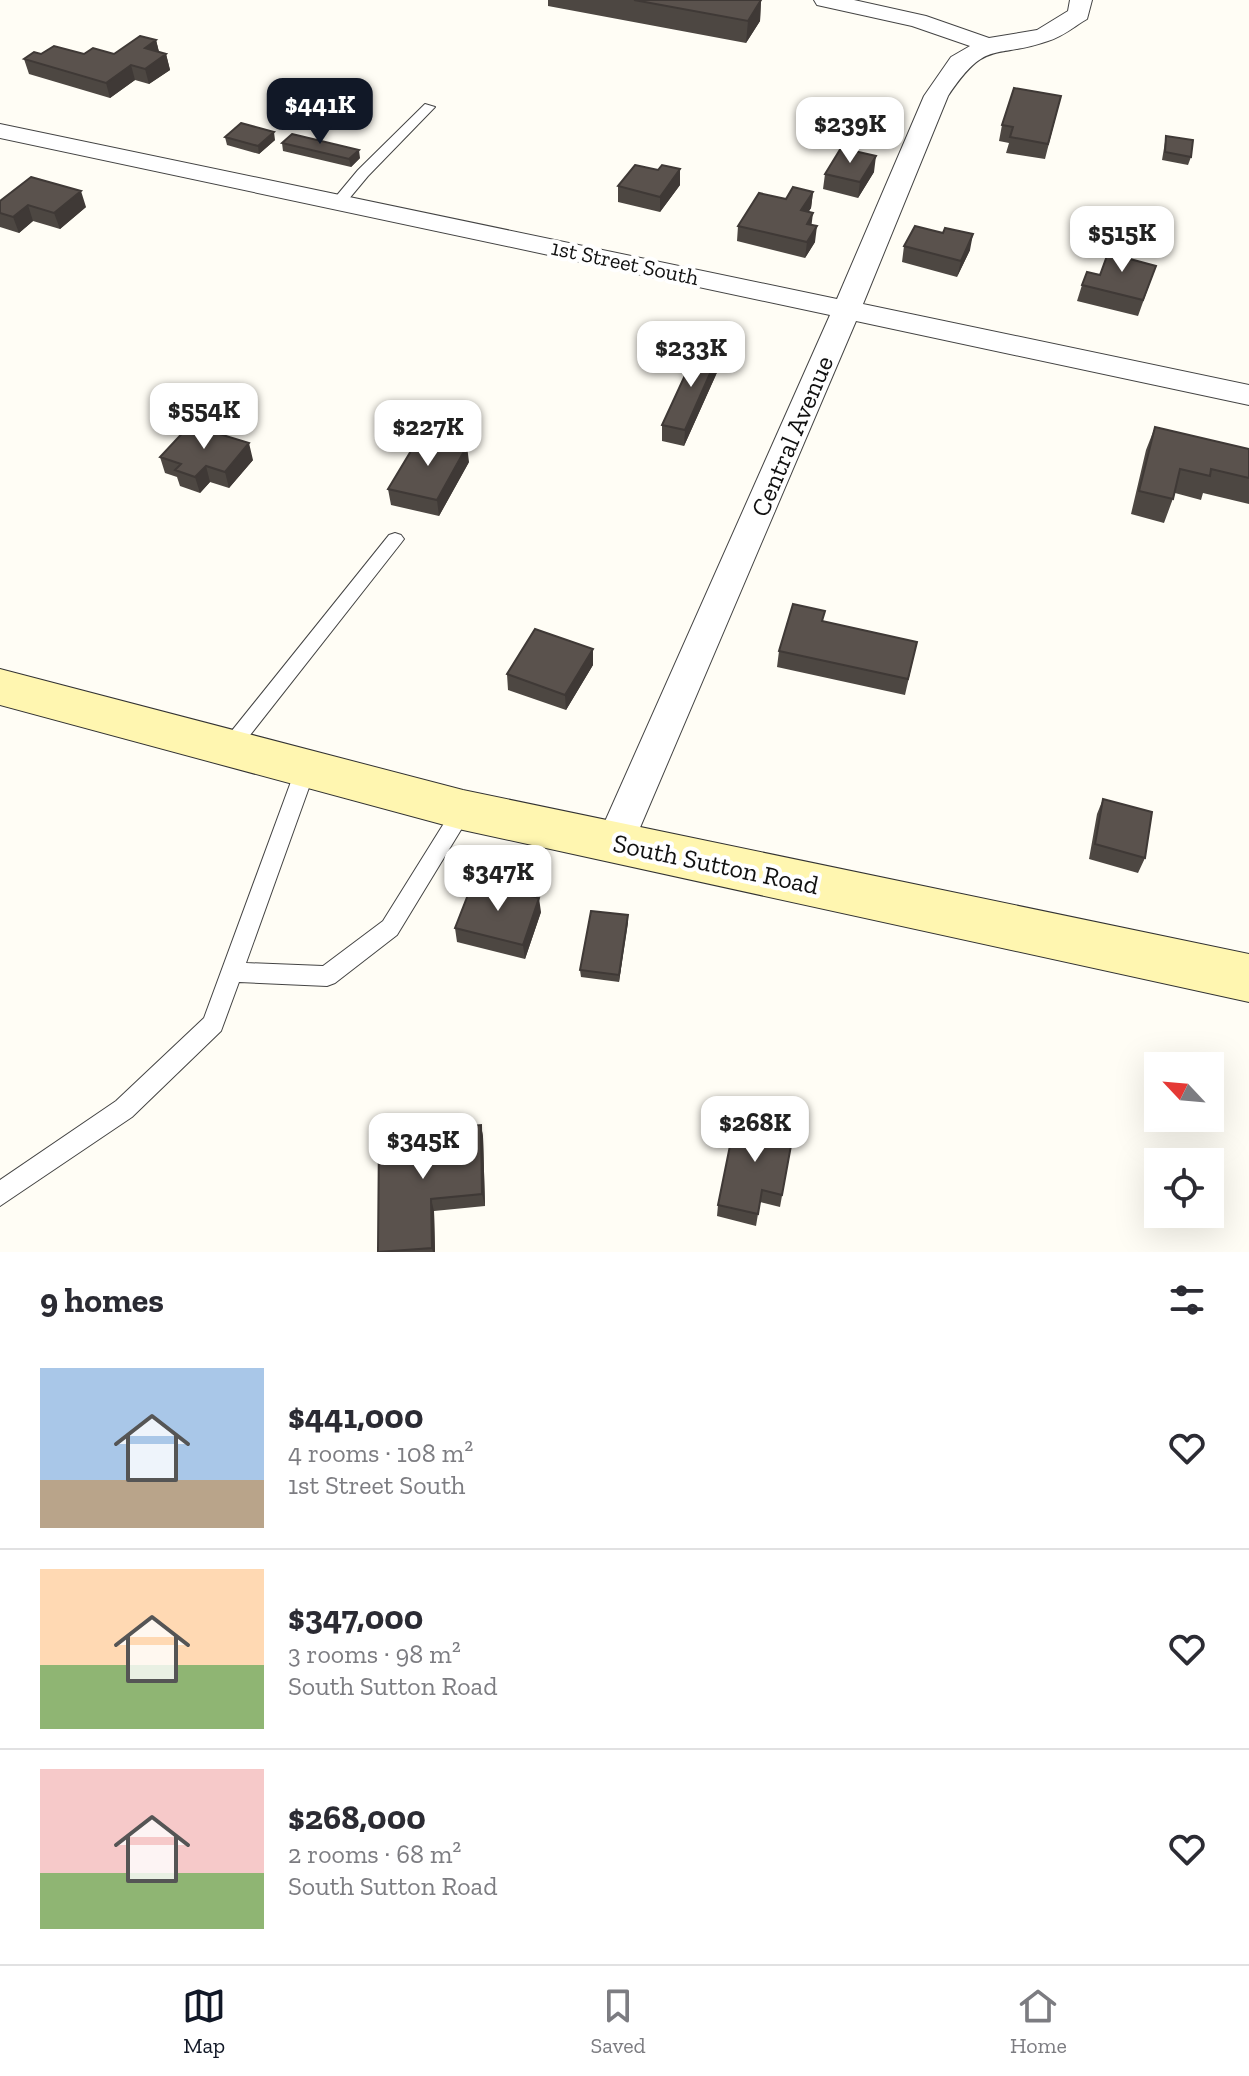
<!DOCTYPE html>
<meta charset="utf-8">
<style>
:root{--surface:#fff;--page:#f2f2f3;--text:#2b2b33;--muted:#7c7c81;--line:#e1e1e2;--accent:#111827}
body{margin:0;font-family:"Zilla Slab",serif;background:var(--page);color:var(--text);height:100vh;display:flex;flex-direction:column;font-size:30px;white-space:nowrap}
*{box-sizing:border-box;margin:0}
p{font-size:26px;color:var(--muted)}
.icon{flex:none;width:44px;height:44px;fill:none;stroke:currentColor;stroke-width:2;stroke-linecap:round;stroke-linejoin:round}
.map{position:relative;height:1252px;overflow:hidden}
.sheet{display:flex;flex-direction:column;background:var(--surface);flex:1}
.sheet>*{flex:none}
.needle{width:52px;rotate:296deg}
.controls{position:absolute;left:1144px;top:1052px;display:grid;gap:16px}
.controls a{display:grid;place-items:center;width:80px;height:80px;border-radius:0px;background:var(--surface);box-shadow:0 8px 32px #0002;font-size:40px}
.price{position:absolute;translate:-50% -68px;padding:0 18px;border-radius:16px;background:#fff;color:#222;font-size:26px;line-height:52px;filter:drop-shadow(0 2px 4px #0008)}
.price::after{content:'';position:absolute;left:50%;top:48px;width:24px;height:18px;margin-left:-12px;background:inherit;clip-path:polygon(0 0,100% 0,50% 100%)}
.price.on{background:var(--accent);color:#fff}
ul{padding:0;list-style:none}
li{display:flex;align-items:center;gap:24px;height:200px;padding:0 40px}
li+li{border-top:2px solid var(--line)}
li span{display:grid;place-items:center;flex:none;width:224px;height:160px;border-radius:0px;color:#555}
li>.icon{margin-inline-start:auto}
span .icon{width:96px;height:96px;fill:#fffc;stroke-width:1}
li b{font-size:34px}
h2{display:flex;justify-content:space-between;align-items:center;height:96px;padding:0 40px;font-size:34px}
.menu{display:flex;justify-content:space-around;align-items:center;height:112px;border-top:2px solid var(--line);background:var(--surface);font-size:22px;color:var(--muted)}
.menu a{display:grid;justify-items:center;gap:4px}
.menu .on{color:var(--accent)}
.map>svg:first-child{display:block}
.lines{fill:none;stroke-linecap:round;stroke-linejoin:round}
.service-casing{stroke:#444;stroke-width:2}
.minor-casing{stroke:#444;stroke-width:2}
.secondary-casing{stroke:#333;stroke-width:2}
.service{fill:#fff;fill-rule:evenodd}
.minor{fill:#fff;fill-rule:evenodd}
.secondary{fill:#fff6b0;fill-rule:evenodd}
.wall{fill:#4d4742}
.shaded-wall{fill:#3f3936}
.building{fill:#5a524d;stroke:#3f3936;stroke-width:2}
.labels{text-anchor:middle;stroke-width:8;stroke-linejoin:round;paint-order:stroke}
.far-street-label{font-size:22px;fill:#111;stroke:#fff}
.street-label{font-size:26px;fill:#111;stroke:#fff}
</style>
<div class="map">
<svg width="1249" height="1252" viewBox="0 0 1249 1252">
<rect width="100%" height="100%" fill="#fffdf5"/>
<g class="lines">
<!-- service casing -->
<g class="service-casing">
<path id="service" d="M425,104L435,107L368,176L343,206H333V200L358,170Z
M395,533L401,535L404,539L401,543L236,753L229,756L222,753L219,748L222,743L389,535Z
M306,760L313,762L316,768L246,963L323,966L383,921L456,804L463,802L470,804L473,810L397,935L335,983L327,986L239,982L221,1031L132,1117L0,1206V1180L116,1101L204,1018L296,768L299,762Z"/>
</g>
<!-- minor casing -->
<g class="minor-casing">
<path id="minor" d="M814,0H854L926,16L989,38L1037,30L1068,11L1070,0H1092L1087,19C1075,26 1062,37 1048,41C993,60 987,38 948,96L863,304L1249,385V405L856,321L633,844L628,855L614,860L600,855L595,844L830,315L0,138V124L837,299L924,96L951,57L970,46L912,26L817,5Z"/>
</g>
<!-- secondary casing -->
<g class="secondary-casing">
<path id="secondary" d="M0,669L463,790L1249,954V1002L463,830L0,705Z"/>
</g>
<!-- service -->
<use href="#service" class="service"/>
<!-- minor -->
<use href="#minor" class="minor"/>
<!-- secondary -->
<use href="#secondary" class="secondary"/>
</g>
<!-- wall -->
<path class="wall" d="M548,0H761L760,21L746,43L548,6Z
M156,40L159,52L166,54L170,70L149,84L135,80L110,98L29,74L24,59L41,54H114Z
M1061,96L1045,159L1006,153L1009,143L999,141L1002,125Z
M1166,136L1191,157L1188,165L1162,160Z
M225,137L275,140L259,154L227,145Z
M282,143L360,158L351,167L283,151Z
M874,172L858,198L823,189L825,174Z
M680,185L660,212L618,202V186Z
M813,192L811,208L808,212L815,242L805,258L737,241L738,226L786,199Z
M0,201L86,207L60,229L33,221L19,233L0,227Z
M904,246L970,250L957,277L902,262Z
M1131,260L1156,266L1138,316L1077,301L1082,285Z
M719,368L684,446L662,441V425Z
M1155,427L1249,449V504L1203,493L1201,500L1175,493L1164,523L1131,514L1146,450Z
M160,457L253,460L229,488L210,482L200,493L180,486L177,477L165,473Z
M469,462L439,516L391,505L388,489Z
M823,622L917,642L905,695L777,667L779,651Z
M593,649V665L566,710L508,690L507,674Z
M1103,799L1145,858L1138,873L1089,859L1097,814Z
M541,912L525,959L457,942L455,928Z
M628,915L619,982L581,977L580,970Z
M481,1125L483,1137L485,1206L434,1211L435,1252H378Z
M794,1129L780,1207L760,1202L756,1226L717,1216L718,1205Z"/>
<!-- shaded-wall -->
<path class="shaded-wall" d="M761,0L760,21L746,43L748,21Z
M156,40L160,56L145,48Z
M166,54L170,70L149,84L145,69Z
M131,65L135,80L110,98L106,83Z
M274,132L275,140L259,154L258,146Z
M359,150L360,158L351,167L349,159Z
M876,156L874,172L858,198L860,182Z
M680,169V185L660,212V197Z
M81,191L86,207L60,229L54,213Z
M813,192L811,208L800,226L801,210Z
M28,205L33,221L19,233L13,217Z
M813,213L811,229L807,224Z
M817,226L815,242L805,258L807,242Z
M973,234L970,250L957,277L961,261Z
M720,351L719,368L684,446L685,430Z
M249,443L253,460L229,488L225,472Z
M467,446L469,462L439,516L437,500Z
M206,466L210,482L200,493L195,477Z
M593,649V665L566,710L565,695Z
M539,898L541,912L525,959L523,945Z
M628,915V923L619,982V975Z
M481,1125L483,1137L485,1206L482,1194Z
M431,1199L434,1211L435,1252H433L432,1248Z"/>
<!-- building -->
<path class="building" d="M634,0H761L748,21Z
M140,36L156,40L145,48L166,54L145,69L131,65L106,83L24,59L34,52L41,54L54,46L84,54L93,48L114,54Z
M1014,88L1061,96L1048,144L1010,137L1013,127L1002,125Z
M241,123L274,132L258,146L225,137Z
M292,134L359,150L349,159L282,143Z
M1166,136L1193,140L1191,157L1165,152Z
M841,148L876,156L860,182L825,174Z
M635,165L658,170L662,165L680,169L660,197L618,186Z
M31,177L81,191L54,213L28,205L13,217L0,213V201Z
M793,187L813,192L801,210L813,213L807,224L817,226L807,242L738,226L759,193L786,199Z
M915,226L943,233L945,228L973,234L961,261L904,246Z
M1112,242L1135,248L1130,259L1156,266L1143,300L1082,285L1087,272L1100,275Z
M698,347L720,351L685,430L662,425Z
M190,425L249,443L225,472L206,466L195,477L175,470L181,464L160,457Z
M1155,427L1249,449V478L1211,469L1210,476L1180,469L1173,499L1139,491Z
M420,436L467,446L437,500L388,489Z
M793,604L825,611L822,621L917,642L908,679L779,651Z
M535,629L593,649L565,695L507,674Z
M1103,799L1152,812L1145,858L1095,844Z
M473,882L539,898L523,945L455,928Z
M591,911L628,915L619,975L580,970Z
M736,1116L794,1129L782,1195L762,1190L758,1214L718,1205Z
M481,1125L482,1194L431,1199L432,1248L378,1252L379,1134Z"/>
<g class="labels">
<!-- far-street labels -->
<g class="far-street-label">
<text transform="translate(625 262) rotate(12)" y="8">1st Street South</text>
</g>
<!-- street labels -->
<g class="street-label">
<text transform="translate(792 436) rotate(-67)" y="9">Central Avenue</text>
<text transform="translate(716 864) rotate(12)" y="9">South Sutton Road</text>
</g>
</g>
</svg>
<div class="controls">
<a><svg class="needle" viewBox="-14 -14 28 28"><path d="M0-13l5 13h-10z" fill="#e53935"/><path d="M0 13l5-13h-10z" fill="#7c7c81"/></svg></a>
<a><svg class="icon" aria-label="locate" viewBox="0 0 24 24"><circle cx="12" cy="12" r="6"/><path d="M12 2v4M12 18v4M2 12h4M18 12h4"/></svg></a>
</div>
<b class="price on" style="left:320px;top:146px">$441K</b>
<b class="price" style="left:850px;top:165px">$239K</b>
<b class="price" style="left:1122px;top:274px">$515K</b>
<b class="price" style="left:691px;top:389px">$233K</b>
<b class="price" style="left:204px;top:451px">$554K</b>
<b class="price" style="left:428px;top:468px">$227K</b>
<b class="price" style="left:498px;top:913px">$347K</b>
<b class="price" style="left:755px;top:1164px">$268K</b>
<b class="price" style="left:423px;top:1181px">$345K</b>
</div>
<section class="sheet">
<h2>9 homes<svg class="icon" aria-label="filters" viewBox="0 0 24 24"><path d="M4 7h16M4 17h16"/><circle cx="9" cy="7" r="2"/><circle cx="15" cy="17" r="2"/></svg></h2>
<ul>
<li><span style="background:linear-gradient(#a9c7e8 70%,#b9a48a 0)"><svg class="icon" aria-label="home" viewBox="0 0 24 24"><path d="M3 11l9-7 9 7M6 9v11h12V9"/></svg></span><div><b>$441,000</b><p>4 rooms · 108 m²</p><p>1st Street South</p></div><svg class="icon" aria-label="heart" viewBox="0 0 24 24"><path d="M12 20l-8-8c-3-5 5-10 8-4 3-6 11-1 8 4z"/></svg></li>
<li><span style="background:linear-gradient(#ffd9b3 60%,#8fb573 0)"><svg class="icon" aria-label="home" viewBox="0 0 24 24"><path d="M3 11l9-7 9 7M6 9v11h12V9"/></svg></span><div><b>$347,000</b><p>3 rooms · 98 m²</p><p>South Sutton Road</p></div><svg class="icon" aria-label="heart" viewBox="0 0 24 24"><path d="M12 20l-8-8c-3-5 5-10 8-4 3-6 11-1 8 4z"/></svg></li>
<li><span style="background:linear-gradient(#f6c9c9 65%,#8fb573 0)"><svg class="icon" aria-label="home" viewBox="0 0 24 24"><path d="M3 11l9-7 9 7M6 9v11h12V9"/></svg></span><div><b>$268,000</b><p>2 rooms · 68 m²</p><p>South Sutton Road</p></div><svg class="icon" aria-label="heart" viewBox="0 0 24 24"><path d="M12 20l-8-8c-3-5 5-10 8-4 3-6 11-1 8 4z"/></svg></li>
</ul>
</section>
<nav class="menu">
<a class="on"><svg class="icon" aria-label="map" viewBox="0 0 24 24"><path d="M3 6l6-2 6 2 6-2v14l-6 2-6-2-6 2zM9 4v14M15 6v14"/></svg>Map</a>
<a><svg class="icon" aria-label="saved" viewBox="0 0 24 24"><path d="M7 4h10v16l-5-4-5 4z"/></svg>Saved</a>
<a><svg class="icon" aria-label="home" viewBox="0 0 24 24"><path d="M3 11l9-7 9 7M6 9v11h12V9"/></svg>Home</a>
</nav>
